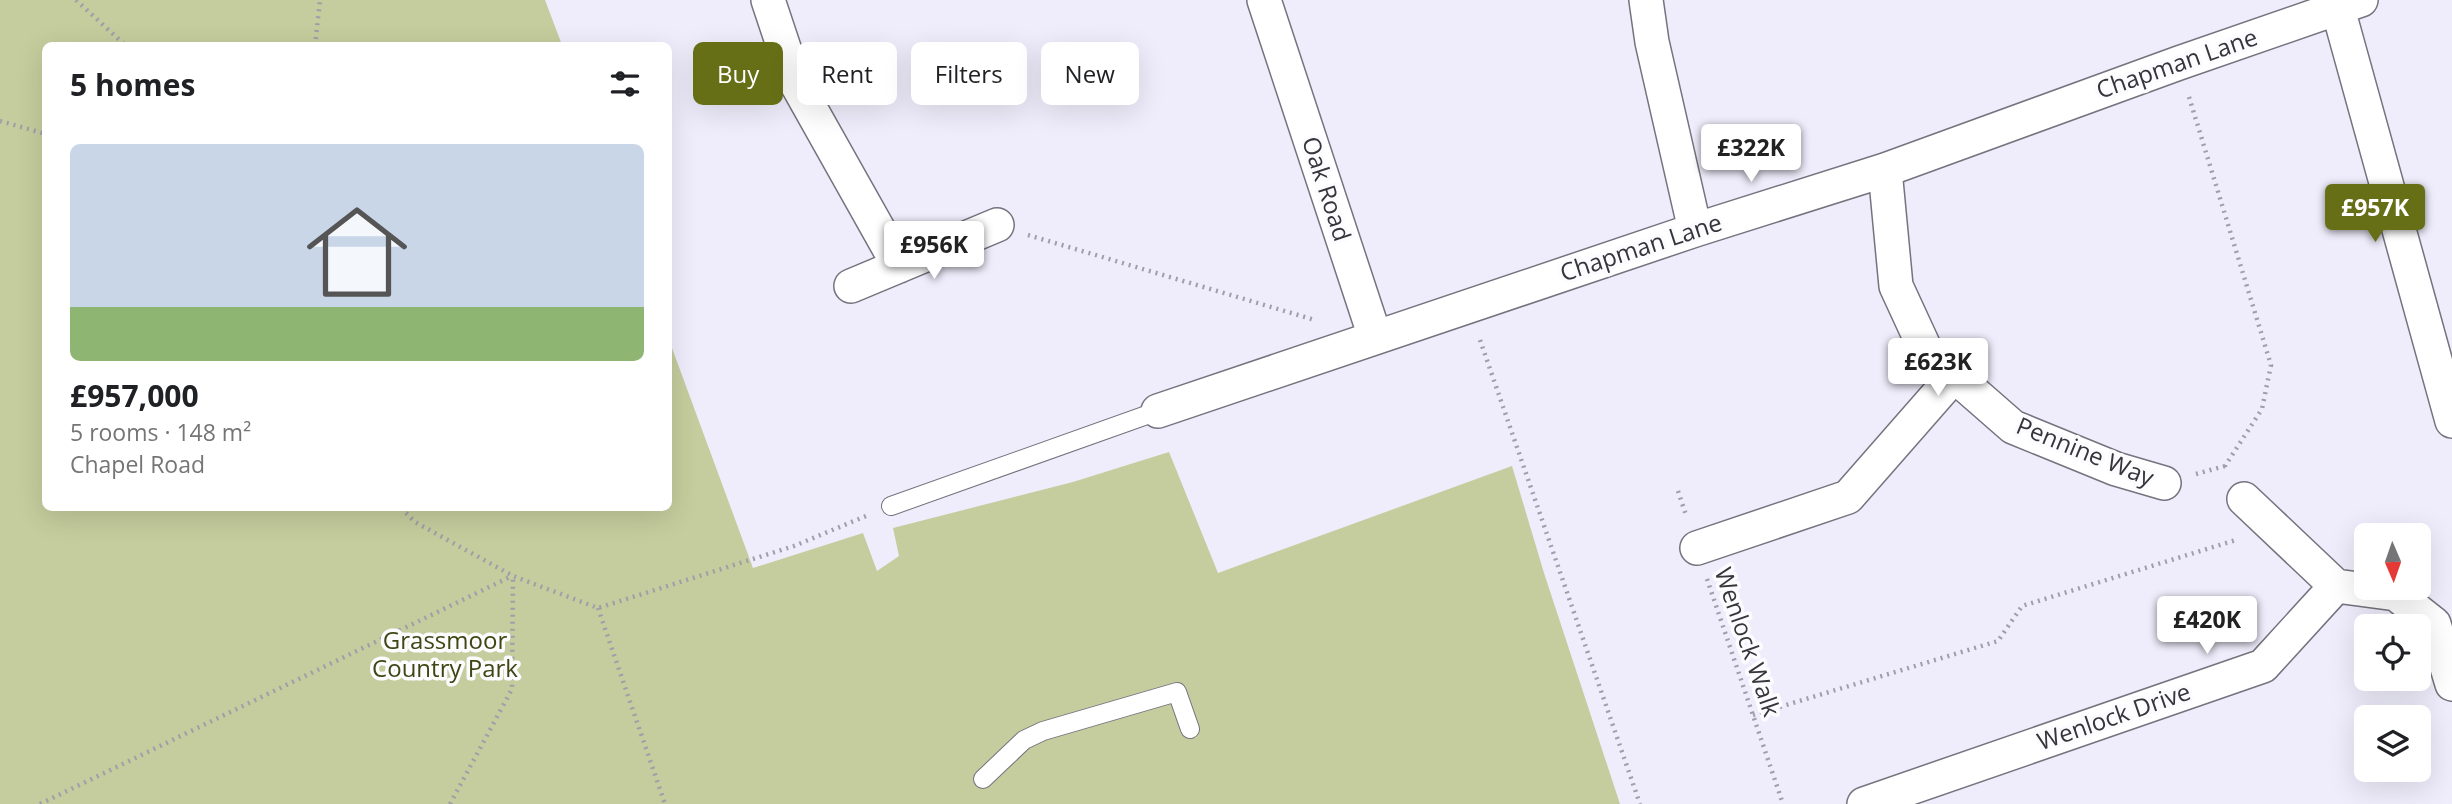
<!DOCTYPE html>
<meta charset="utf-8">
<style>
:root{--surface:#fff;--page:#f6f6f6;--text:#202124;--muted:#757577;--line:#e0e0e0;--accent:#666e16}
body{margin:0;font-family:"Open Sans",sans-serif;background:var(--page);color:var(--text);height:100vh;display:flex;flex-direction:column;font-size:26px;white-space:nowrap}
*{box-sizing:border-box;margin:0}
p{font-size:23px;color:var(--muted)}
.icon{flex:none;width:38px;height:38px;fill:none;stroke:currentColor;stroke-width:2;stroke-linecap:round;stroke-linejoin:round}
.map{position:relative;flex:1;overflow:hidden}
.panel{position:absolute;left:42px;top:42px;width:630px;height:469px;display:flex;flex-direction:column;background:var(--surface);border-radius:10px;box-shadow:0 7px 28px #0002}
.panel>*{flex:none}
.guide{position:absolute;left:693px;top:42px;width:665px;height:63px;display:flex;gap:14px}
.needle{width:46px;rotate:178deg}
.controls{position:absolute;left:2354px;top:523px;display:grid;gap:14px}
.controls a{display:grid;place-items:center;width:77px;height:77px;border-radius:10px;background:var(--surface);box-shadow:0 7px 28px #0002;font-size:35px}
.price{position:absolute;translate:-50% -60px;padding:0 16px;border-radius:7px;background:#fff;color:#222;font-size:23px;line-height:46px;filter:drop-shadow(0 2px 4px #0008)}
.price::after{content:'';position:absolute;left:50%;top:42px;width:21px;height:16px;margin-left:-10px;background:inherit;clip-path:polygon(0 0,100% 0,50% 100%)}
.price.selected{background:var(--accent);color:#fff}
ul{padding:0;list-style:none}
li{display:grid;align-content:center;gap:14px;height:371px;padding:0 28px}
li+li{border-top:2px solid var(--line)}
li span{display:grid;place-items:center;height:217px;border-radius:10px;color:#555}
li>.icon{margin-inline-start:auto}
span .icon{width:126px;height:126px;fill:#fffc;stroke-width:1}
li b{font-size:30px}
h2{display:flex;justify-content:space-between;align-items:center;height:84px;padding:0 28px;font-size:30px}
.tag{padding:0 24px;border-radius:10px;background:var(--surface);box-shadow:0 7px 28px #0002;font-size:24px;line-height:63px}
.tag.selected{background:var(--accent);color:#fff}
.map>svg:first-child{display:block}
.green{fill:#c5cc9d}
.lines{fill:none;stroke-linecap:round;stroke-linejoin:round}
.lane-casing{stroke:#74737e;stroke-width:20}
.street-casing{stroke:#74737e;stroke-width:36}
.path{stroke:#a09ea9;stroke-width:4.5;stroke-dasharray:2 5;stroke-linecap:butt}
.lane{stroke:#fff;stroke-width:18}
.street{stroke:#fff;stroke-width:33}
.labels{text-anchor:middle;stroke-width:7;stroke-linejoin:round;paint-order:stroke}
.street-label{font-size:24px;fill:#35353a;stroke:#fcfcff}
.park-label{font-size:24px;fill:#404613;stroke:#fcfcff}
</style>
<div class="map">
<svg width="2452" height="804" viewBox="0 0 2452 804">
<rect width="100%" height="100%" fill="#efedfb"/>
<!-- green -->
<path class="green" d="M0,0H545L562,45L46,46V508H668L669,340L753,568L863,533L877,571L899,556L893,528L1073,482L1169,452L1218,573L1512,466L1544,573L1620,804H0Z"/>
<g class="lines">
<!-- lane casing -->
<g class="lane-casing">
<path id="lane" d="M891,506L1158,411
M983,779L1024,740L1043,731L1177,692L1190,729"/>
</g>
<!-- street casing -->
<g class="street-casing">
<path id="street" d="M768,0L795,81L899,266
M1264,0L1375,337
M1646,0L1652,42L1695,230
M2338,9L2452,421
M1885,170L1896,286L1926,351L2013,427L2116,469L2164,483
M851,286L997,225
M1158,411L1695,230L1885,170L2179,63L2361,0
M2244,499L2336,586
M1697,548L1848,497L1954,376
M1864,804L2263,666L2336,586L2396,594L2434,624L2452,684"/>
</g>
<!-- path -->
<path class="path" d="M76,0L126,46
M315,46L320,0
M2189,97L2271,365L2262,409L2225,466L2227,470
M0,121L46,134
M1028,235L1315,320
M1480,340L1640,804
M2196,474L2225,466
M1678,491L1686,515
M401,508L415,522L513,576L598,608L794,546L866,516
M1707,579L1783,804
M598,608L665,804
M1753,715L1998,641L2022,606L2236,540
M40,804L512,576
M450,804L512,689L513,576"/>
<!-- lane -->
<use href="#lane" class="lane"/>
<!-- street -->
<use href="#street" class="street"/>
</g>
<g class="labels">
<!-- street labels -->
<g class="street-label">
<text transform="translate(2177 64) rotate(-19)" y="8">Chapman Lane</text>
<text transform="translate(1326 189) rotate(72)" y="8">Oak Road</text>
<text transform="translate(1641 248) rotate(-18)" y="8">Chapman Lane</text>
<text transform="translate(2085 452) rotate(22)" y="8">Pennine Way</text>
<text transform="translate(1747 642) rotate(71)" y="8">Wenlock Walk</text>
<text transform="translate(2114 717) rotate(-19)" y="8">Wenlock Drive</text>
</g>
<!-- park labels -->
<g class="park-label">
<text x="445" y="649">Grassmoor<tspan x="445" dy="28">Country Park</tspan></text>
</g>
</g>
</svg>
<div class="controls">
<a><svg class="needle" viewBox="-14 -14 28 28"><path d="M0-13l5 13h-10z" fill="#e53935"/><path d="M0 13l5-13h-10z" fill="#757577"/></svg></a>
<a><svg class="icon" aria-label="locate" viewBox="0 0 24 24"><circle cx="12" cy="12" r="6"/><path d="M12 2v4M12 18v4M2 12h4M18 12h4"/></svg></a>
<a><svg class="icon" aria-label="layers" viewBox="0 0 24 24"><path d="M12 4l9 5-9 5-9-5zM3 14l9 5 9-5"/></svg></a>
</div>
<b class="price" style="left:1751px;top:184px">£322K</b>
<b class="price selected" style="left:2375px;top:244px">£957K</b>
<b class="price" style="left:934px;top:281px">£956K</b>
<b class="price" style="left:1938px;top:398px">£623K</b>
<b class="price" style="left:2207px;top:656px">£420K</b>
<div class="guide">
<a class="tag selected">Buy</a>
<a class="tag">Rent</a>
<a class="tag">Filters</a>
<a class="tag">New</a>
</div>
<section class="panel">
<h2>5 homes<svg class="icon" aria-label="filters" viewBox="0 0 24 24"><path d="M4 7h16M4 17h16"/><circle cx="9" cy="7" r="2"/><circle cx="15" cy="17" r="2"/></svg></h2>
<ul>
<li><span style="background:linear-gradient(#c9d6e8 75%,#8fb573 0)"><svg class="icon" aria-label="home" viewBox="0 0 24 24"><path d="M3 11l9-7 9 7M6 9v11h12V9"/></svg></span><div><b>£957,000</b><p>5 rooms · 148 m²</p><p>Chapel Road</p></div></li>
</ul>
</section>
</div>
